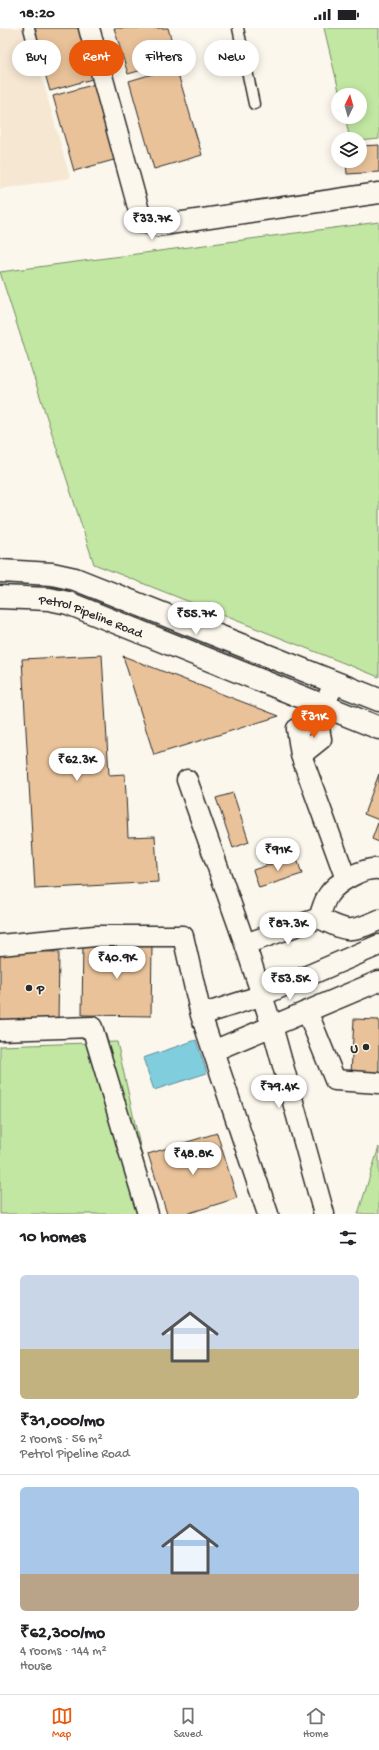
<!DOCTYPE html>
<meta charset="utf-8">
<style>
:root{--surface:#fff;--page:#f6f6f6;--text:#202124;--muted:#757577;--line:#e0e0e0;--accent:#ea580c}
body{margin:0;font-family:"Gochi Hand",sans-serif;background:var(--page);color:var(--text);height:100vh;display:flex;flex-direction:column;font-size:15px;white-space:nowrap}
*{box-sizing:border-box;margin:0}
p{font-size:13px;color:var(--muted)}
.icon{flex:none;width:22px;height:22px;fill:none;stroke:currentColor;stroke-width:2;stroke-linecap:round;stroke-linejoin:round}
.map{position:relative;height:1186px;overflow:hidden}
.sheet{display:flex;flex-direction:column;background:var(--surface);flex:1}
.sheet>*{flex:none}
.hud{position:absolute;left:12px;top:12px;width:355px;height:36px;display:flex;gap:8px}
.needle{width:26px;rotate:5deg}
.fabs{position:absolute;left:331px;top:60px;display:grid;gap:8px}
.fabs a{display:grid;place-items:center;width:36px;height:36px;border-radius:50%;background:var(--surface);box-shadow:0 2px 10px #0003;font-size:20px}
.price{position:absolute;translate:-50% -34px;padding:0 9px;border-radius:14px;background:#fff;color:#222;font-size:13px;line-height:26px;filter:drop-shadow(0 1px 2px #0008)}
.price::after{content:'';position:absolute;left:50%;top:24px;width:12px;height:9px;margin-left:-6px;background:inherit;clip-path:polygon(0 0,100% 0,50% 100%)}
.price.selected{background:var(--accent);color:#fff}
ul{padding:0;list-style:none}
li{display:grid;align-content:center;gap:8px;height:212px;padding:0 20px}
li+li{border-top:1px solid var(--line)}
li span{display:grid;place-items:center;height:124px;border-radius:6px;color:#555}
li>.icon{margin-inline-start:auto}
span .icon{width:72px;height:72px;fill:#fffc;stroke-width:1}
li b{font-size:17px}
h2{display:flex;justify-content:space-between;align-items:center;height:48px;padding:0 20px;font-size:17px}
.chip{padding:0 14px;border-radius:18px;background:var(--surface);box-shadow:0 2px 10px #0003;font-size:14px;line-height:36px}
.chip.selected{background:var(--accent);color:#fff}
.status{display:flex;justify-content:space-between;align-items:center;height:28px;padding:0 20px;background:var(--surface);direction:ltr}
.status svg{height:11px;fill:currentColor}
.menu{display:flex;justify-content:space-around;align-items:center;height:56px;border-top:1px solid var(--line);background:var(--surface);font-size:11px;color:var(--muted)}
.menu a{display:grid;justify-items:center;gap:2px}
.menu .selected{color:var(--accent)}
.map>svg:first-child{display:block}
.built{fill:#f6e7d3}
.green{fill:#c2e7a2;stroke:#768966}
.water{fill:#80cdde;stroke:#5e8c96}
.building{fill:#e9c299;stroke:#2b2b2b}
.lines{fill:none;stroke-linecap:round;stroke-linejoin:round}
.lane-casing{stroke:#2b2b2b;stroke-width:13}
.street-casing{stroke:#2b2b2b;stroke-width:23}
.secondary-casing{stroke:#2b2b2b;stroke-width:25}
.lane{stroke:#fbf7ec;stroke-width:10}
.street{stroke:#fbf7ec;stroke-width:20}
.secondary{stroke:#fbf7ec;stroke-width:22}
.poi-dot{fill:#2b2b2b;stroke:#fbf7ec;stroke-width:1.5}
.labels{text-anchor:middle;stroke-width:3;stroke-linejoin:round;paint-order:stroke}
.street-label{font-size:13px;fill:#2b2b2b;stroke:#fbf7ec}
.poi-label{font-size:13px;font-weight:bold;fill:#2b2b2b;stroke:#fbf7ec;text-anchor:start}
</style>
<div class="status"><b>18:20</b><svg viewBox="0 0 49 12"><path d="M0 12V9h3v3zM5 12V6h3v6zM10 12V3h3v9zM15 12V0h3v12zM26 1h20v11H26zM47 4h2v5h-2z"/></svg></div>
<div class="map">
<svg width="379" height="1186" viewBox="0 0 379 1186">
<rect width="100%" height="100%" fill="#fbf7ec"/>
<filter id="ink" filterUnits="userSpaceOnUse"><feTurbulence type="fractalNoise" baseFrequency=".025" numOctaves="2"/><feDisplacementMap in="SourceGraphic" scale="8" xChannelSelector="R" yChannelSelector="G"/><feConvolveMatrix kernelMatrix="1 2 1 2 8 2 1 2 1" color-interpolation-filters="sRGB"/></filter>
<g filter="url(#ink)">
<!-- built -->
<path class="built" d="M0,0H28L70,150L0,161Z"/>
<!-- green -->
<path class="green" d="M324,0H379V111L360,113V111H350L345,89H360V67H340Z
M379,194V649L94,536L0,244Z
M117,1014L155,1186H0V1018Z
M379,1119V1186H358Z"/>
<!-- water -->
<path class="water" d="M196,1012L207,1045L154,1062L143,1030Z"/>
<!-- building -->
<path class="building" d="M32,0H85L99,49L50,63Z
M114,0H168L177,32L128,46Z
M176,39L202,127L154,141L129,53Z
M99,55L121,130L74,143L53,68Z
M379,117V144L347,146L346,133H360V118Z
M102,627L109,747L125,746L128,809L155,808L158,854L35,861L22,631Z
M123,628L279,688L154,727Z
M379,746V792L364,786Z
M233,765L249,814L233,820L216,770Z
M379,792V814L372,811Z
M296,828L302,846L259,860L253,842Z
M83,915L152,916L151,988L82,987Z
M0,923L59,924L58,996L0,995Z
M354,991L379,992V1047L351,1046Z
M217,1105L237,1170L186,1186H167L148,1126Z"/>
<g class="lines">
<!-- lane casing -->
<g class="lane-casing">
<path id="lane" d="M29,0L37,31
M238,0L254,76"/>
</g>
<!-- street casing -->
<g class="street-casing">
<path id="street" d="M89,0L142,194L156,198L379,165
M317,690L297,701L301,727L346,851
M301,727L321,711L317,690L335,655
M187,752L245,916L272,998L324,1186
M319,890C322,882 324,872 329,866C337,854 364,839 379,841
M245,916L319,890C348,904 349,905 379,892
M0,917L95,908H183L201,987L268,1186
M307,983L335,1052L379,1055
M201,987L263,967L379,917
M0,1002L92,999L148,1186
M213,1023L379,953"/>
</g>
<!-- secondary casing -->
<g class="secondary-casing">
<g id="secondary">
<path d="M0,543L52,546L75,551L379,672"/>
<path id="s1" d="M0,569L49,571L68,575L379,700"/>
</g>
</g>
<!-- lane -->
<use href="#lane" class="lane"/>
<!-- street -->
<use href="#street" class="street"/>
<!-- secondary -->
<use href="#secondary" class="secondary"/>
</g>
</g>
<!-- markers -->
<g class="poi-dot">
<circle cx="29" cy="960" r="4"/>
<circle cx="366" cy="1019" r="4"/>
</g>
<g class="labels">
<!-- street labels -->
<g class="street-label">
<text dy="5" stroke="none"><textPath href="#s1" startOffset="94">Petrol Pipeline Road</textPath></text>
</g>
<!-- poi labels -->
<g class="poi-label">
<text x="37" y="965">P</text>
<text x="358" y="1024" text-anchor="end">U</text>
</g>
</g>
</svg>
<div class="fabs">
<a><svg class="needle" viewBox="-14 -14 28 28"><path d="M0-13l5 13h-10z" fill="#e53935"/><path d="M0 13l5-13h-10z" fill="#757577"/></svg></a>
<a><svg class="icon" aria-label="layers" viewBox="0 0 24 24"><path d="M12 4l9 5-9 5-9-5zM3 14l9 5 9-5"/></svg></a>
</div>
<b class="price" style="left:152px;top:213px">₹33.7K</b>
<b class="price" style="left:196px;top:608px">₹55.7K</b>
<b class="price selected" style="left:314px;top:711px">₹31K</b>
<b class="price" style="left:77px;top:754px">₹62.3K</b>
<b class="price" style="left:278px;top:844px">₹91K</b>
<b class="price" style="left:288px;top:918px">₹87.3K</b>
<b class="price" style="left:117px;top:952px">₹40.9K</b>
<b class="price" style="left:290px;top:973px">₹53.5K</b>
<b class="price" style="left:279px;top:1081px">₹79.4K</b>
<b class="price" style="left:193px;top:1148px">₹48.8K</b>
<div class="hud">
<a class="chip">Buy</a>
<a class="chip selected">Rent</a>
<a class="chip">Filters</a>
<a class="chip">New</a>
</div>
</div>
<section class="sheet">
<h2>10 homes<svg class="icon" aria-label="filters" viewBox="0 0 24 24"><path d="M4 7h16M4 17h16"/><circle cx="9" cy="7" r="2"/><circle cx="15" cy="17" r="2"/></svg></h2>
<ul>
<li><span style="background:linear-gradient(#c9d6e8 60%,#c2b280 0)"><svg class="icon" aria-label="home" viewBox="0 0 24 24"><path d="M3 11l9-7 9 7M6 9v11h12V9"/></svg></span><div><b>₹31,000/mo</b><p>2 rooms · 56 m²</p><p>Petrol Pipeline Road</p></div></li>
<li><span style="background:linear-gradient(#a9c7e8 70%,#b9a48a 0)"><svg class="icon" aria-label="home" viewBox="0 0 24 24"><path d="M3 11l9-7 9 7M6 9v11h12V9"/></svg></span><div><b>₹62,300/mo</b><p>4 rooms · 144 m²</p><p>House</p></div></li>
</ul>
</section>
<nav class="menu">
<a class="selected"><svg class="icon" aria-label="map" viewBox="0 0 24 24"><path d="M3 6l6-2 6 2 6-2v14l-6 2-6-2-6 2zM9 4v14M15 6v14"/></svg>Map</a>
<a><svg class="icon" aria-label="saved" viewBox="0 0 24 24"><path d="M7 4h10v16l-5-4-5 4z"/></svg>Saved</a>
<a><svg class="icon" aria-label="home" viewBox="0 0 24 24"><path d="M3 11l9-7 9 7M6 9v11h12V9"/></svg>Home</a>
</nav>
